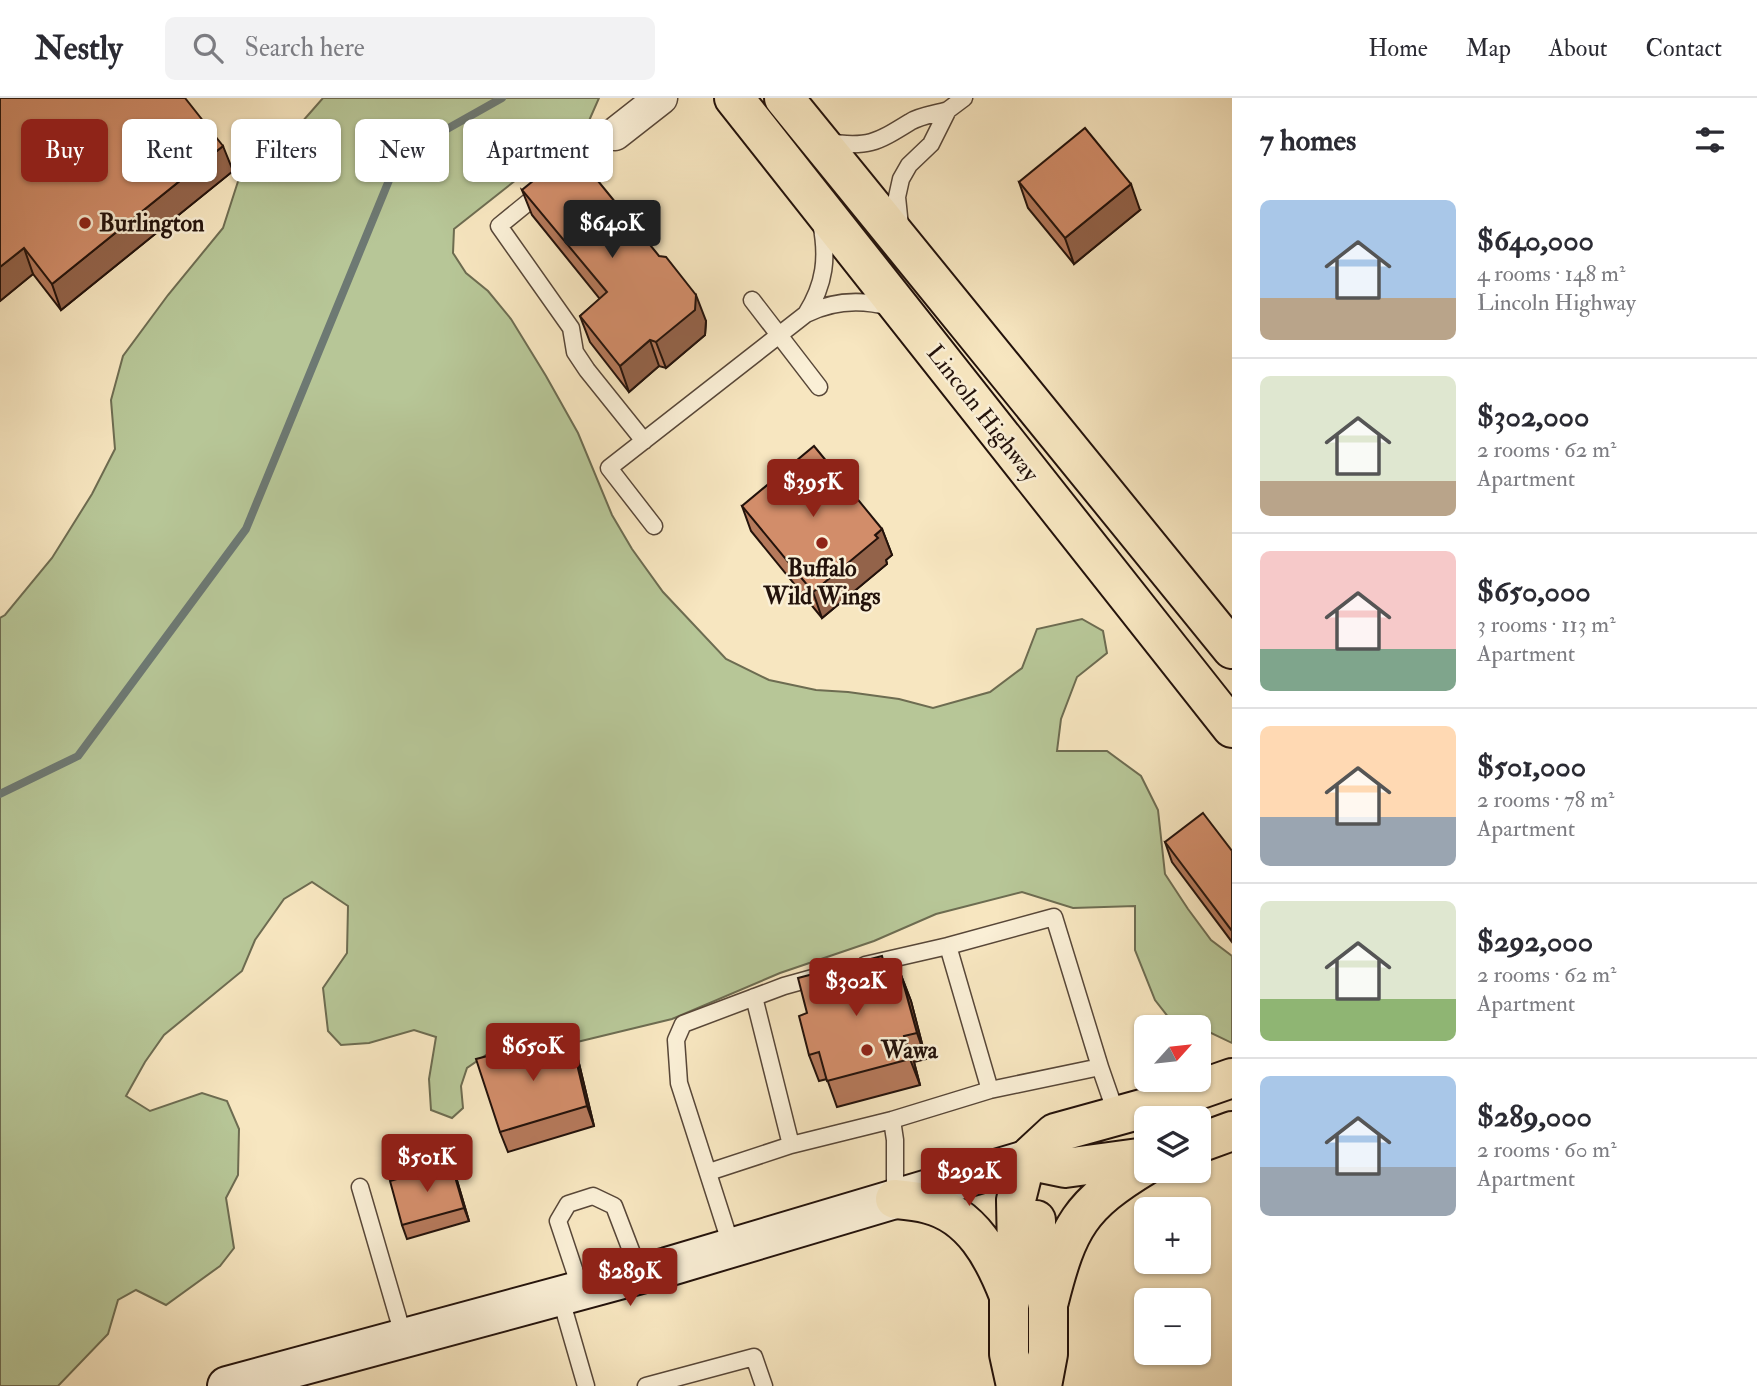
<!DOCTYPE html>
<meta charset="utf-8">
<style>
:root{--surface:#fff;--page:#f2f2f3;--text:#2b2b33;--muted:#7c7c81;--line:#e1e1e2;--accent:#8f2418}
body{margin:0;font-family:"IM FELL Double Pica",serif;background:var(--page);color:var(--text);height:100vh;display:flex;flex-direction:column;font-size:26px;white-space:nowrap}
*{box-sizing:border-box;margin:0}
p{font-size:23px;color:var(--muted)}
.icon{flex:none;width:38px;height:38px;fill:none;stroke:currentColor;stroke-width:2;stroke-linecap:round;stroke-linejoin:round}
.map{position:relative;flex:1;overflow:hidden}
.side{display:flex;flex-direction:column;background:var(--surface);width:525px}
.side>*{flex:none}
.hud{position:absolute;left:21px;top:21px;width:665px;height:63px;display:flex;gap:14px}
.needle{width:46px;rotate:63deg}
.tools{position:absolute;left:1134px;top:917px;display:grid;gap:14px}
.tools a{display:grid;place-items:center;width:77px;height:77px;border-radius:10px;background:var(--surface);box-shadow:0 2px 5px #0004;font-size:35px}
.price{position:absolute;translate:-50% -60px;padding:0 16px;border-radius:7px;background:var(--accent);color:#fff;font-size:23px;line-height:46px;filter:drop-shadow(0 2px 4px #0008)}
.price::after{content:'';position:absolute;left:50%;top:42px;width:21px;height:16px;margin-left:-10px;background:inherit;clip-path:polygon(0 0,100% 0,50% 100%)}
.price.on{background:#222;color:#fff}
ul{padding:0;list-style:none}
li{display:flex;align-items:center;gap:21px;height:175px;padding:0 28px}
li+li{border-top:2px solid var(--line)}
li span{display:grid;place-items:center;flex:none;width:196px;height:140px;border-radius:10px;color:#555}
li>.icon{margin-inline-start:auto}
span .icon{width:84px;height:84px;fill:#fffc;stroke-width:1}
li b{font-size:30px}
h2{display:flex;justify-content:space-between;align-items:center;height:84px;padding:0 28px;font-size:30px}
.tag{padding:0 24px;border-radius:10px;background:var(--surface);box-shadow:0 2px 5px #0004;font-size:24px;line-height:63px}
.tag.on{background:var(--accent);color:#fff}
header{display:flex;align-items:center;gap:42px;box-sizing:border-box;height:98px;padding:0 35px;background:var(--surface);border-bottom:2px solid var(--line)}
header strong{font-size:33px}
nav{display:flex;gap:38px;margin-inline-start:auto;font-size:24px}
.search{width:490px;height:63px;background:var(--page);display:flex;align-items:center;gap:18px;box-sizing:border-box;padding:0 24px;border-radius:10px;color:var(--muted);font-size:26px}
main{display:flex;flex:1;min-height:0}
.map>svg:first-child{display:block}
.green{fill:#b7c697;stroke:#6d6c51;stroke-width:2}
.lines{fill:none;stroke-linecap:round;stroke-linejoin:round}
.stream{stroke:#6d7973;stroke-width:8}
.lane-casing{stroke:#584738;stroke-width:19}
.street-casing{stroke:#584738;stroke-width:35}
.secondary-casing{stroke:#23120b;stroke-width:42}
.primary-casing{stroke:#23120b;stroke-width:42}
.lane{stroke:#faefd6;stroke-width:16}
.street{stroke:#faefd6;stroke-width:32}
.secondary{stroke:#faefd6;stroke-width:38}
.primary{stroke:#f7e6c0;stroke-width:38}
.wall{fill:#b5795b;stroke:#23120b;stroke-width:2}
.shaded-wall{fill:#93634a;stroke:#23120b;stroke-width:2}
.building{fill:#d28d6a;stroke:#23120b;stroke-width:2}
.poi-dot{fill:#8f2418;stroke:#faefd6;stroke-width:2.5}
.labels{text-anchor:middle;stroke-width:5;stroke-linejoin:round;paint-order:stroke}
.poi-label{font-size:24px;font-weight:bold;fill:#23120b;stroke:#faefd6;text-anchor:start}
.street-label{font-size:24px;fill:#23120b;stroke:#faefd6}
</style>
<header>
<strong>Nestly</strong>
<div class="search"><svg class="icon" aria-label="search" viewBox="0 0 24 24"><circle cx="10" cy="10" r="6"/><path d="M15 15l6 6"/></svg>Search here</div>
<nav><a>Home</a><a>Map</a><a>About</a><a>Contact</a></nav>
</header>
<main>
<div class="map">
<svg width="1232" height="1288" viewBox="0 0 1232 1288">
<rect width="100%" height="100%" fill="#f7e6c0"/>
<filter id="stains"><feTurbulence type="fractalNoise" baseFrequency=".00286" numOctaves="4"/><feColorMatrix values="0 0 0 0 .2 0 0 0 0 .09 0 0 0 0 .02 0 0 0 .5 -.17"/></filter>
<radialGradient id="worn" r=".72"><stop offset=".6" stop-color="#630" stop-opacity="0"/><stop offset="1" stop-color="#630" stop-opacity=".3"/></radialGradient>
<!-- green -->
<path class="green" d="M323,0H599L588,25L454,131L453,155L466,175L488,193L511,221L546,278L578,335L612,417L632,451L663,494L726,561L769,582L816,592L848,594L899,601L933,610L990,594L1022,570L1037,531L1082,521L1103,533L1107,555L1077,579L1061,621L1057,653H1107L1141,678L1158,712L1165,776L1188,811L1211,842L1232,858V945L1205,932H1199V929H1176L1155,902L1135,852V808L1073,810L1022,794L936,816L874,843L780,875L672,921L544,952L489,955L467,970L461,988L463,1010L452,1020L431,1012L429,981L436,939L414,932L369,945L341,947L328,933L323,890L347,855L348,808L312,784L284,801L255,842L242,873L164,937L145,964L126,998L150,1013L202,995L227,1003L239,1031L238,1077L226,1100L234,1150L220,1168L166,1207L136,1192L118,1202L108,1236L58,1288H0V520L5,517L52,460L92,396L115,351L111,302L123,258L168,197L223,130L251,43L273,27L302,24Z"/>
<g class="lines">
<!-- stream -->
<path class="stream" d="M0,696L78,658L246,431L399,58L502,0"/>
<!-- lane casing -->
<g class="lane-casing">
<path id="lane" d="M826,44C868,50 876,45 910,24C921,17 937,16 948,12
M565,76L615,36
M542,93L499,128L571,230L575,254L587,272L644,343
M900,128L897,99L901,81L909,67L931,46L948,12L964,0
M752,202L819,289
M806,216C825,186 828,159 821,125
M654,428L609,370L806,216C834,202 861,201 890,209
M865,867L948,848
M754,899L791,1047
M1100,969L1117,1018
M892,1022L895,1042V1100
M709,1074L791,1047L892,1022L990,992L1100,969L1054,819L948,848L990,992
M360,1089L404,1240
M732,1150L679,985L676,942L683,926L784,888L820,878
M581,1192L558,1123L568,1106L593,1098L614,1108L640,1176
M560,1198L586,1288
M646,1288L754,1259L764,1288"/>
</g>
<!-- street casing -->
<g class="street-casing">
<path id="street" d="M615,36L661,0"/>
</g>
<!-- secondary casing -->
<g class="secondary-casing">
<path id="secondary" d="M227,1288L667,1169L1026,1062"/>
</g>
<!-- primary casing -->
<g class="primary-casing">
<path id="primary" d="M734,0L1232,630
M784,0L1232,551
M1199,1045L1232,1033
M1026,1062L1065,1070L1146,1059
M895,1101C906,1102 918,1103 928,1106C972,1117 994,1159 1009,1198
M1036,1122V1155L1048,1208V1256L1042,1288
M1049,1203C1068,1128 1080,1107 1146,1067
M1016,1288L1009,1256V1198L1017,1155L1016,1102L1026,1062L1055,1035L1149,1009L1232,980"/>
</g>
<!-- lane -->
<use href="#lane" class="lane"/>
<!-- street -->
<use href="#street" class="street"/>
<!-- secondary -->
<use href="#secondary" class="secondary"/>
<!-- primary -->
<use href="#primary" class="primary"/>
</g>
<!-- wall -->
<path class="wall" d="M0,0L233,73L61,212L33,176L0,203Z
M1019,84L1140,112L1074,166L1028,110Z
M522,92L706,223L705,237L666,270L659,268L629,294L590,244L580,218L600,201L532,117Z
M742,408L882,431L892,457L886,462L887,466L822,520L751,433Z
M1165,744L1232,753V844L1172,764Z
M901,877L911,903L926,961L914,964L920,987L837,1009L827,981L819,983L809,957L807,915L890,880Z
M570,937L577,957L594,1028L508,1054L500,1034Z
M456,1079L469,1123L407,1141L402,1127Z"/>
<!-- shaded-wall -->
<path class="shaded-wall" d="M223,48L233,73L61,212L52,186Z
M1131,86L1140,112L1074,166L1065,140Z
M24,150L33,176L0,203V169Z
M696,197L706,223L705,237L666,270L656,244Z
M650,242L659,268L629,294L620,268Z
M882,431L892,457L886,462L887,466L822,520L813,494Z
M901,877L911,903L926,961L917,935Z
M570,937L577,957L594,1028L587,1008Z
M904,938L914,964L920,987L910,961Z
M451,1065L456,1079L469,1123L464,1110Z"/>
<!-- building -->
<path class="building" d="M0,0H185L223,48L52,186L24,150L0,169Z
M1085,30L1131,86L1065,140L1019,84Z
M572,51L659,158L666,159L696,197L695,212L656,244L650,242L620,268L580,218L607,194L522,92Z
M814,348L882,431L875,437L878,440L813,494L742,408Z
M1203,715L1232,753V833L1165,744Z
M882,858L888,881L901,877L917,935L904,938L910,961L827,983L819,954L809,957L799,918L807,915L798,880Z
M570,937L587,1008L500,1034L476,961Z
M451,1065L464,1110L402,1127L390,1083Z"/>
<!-- markers -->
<g class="poi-dot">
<circle cx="85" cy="125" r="7"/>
<circle cx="822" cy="445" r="7"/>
<circle cx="867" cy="952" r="7"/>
</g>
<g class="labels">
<!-- poi labels -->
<g class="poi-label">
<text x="99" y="133">Burlington</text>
<text x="822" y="478" text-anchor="middle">Buffalo<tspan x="822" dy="28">Wild Wings</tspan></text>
<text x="881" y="960">Wawa</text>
</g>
<!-- street labels -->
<g class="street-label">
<text transform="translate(983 315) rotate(52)" y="8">Lincoln Highway</text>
</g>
</g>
<rect width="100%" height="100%" filter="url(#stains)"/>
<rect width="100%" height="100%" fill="url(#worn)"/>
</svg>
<div class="tools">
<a><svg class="needle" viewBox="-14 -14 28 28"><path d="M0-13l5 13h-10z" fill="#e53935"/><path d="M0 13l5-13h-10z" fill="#7c7c81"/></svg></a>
<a><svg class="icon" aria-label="layers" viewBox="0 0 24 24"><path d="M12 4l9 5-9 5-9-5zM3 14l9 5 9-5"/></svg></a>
<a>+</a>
<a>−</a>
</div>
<b class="price on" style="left:612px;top:162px">$640K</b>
<b class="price" style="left:813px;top:421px">$395K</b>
<b class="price" style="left:856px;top:920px">$302K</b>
<b class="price" style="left:533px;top:985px">$650K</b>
<b class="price" style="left:427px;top:1096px">$501K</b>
<b class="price" style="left:969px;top:1110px">$292K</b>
<b class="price" style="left:630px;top:1210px">$289K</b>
<div class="hud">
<a class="tag on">Buy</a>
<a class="tag">Rent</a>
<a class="tag">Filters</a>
<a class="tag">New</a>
<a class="tag">Apartment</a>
</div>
</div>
<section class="side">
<h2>7 homes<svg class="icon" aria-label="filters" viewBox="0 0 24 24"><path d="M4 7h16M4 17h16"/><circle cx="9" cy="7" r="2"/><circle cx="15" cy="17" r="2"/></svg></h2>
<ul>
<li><span style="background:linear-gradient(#a9c7e8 70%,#b9a48a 0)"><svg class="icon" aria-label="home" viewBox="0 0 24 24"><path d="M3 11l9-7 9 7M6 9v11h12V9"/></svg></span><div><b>$640,000</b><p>4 rooms · 148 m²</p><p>Lincoln Highway</p></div></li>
<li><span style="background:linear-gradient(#dfe7d0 75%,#b9a48a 0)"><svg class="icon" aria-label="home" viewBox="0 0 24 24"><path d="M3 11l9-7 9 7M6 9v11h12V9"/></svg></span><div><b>$302,000</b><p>2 rooms · 62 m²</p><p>Apartment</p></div></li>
<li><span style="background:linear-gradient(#f6c9c9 70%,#7fa58c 0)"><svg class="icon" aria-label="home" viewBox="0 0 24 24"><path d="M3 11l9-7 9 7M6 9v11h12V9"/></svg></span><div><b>$650,000</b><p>3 rooms · 113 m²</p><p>Apartment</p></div></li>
<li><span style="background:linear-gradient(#ffd9b3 65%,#9aa5b1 0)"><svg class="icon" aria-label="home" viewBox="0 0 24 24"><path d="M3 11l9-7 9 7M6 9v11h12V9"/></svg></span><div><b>$501,000</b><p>2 rooms · 78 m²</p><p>Apartment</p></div></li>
<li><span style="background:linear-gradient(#dfe7d0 70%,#8fb573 0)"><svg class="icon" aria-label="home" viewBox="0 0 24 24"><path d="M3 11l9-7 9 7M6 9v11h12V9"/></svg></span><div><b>$292,000</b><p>2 rooms · 62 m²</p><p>Apartment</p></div></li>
<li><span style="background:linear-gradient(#a9c7e8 65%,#9aa5b1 0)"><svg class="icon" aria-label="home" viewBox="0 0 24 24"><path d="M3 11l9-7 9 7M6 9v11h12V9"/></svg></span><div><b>$289,000</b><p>2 rooms · 60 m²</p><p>Apartment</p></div></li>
</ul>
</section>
</main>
